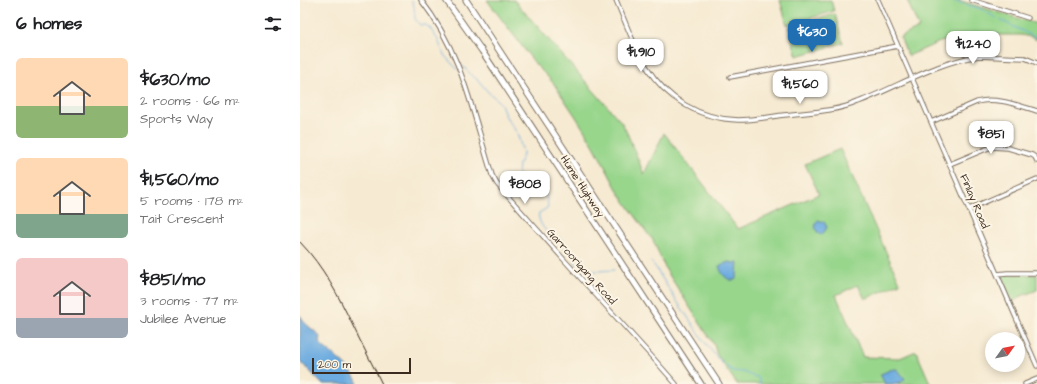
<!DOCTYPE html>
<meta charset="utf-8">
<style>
:root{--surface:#fff;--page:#f6f6f6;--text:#202124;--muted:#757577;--accent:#1f6fb2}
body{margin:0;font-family:"Architects Daughter",sans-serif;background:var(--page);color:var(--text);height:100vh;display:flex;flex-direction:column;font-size:15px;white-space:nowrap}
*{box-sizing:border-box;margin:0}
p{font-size:13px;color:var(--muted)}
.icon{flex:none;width:22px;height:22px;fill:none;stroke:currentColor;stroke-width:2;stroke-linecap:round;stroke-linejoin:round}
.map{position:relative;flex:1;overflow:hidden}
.side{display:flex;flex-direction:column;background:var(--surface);width:300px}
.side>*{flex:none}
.needle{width:26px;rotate:57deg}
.fabs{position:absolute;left:685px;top:332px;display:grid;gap:8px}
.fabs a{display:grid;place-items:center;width:40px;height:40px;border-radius:50%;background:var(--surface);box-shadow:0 2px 10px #0003;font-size:20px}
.scale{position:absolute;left:12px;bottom:10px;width:99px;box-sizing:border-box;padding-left:4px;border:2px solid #3b2a1e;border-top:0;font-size:11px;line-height:14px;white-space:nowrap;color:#3b2a1e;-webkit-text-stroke:3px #fcf5e5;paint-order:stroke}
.price{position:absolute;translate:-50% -34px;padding:0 9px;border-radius:8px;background:#fff;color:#222;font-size:13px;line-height:26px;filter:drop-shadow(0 1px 2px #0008)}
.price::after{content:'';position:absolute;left:50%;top:24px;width:12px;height:9px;margin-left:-6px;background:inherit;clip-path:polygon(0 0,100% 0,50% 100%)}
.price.current{background:var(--accent);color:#fff}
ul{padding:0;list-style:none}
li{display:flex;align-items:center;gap:12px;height:100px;padding:0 16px}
li span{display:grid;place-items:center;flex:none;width:112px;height:80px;border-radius:6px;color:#555}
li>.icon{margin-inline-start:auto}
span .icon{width:48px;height:48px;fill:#fffc;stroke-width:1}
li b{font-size:17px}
h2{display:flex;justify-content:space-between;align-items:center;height:48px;padding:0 16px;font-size:17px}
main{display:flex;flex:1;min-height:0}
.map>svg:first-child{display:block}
.green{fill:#98d68c;stroke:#6a8055}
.water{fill:#6dace0;stroke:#546b7f}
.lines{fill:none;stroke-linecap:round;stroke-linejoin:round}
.stream{stroke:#6dace0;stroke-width:1}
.minor-casing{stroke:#7c6d5d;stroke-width:5.5}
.highway-casing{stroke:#7c6d5d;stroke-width:7}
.minor{stroke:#fff;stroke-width:3.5}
.highway{stroke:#fff;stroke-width:5}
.rail{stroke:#3b2a1e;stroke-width:1}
.labels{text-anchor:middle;stroke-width:4;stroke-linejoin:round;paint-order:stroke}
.street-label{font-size:11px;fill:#3b2a1e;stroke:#fcf5e5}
</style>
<main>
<section class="side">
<h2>6 homes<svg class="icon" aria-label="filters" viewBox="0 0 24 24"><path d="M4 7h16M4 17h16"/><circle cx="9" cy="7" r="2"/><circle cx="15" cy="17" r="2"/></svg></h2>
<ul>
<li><span style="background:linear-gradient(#ffd9b3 60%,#8fb573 0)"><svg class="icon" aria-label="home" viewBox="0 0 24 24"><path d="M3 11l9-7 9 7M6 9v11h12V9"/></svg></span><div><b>$630/mo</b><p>2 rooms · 66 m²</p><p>Sports Way</p></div></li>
<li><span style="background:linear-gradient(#ffd9b3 70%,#7fa58c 0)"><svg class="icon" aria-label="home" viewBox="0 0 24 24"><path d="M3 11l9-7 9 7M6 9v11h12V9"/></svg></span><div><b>$1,560/mo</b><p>5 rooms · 178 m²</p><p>Tait Crescent</p></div></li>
<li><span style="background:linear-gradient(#f6c9c9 75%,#9aa5b1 0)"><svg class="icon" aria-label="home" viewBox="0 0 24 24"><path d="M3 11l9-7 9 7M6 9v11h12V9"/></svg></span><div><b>$851/mo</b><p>3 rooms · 77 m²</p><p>Jubilee Avenue</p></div></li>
</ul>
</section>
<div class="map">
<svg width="737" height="384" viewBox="0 0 737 384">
<rect width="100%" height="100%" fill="#fcf5e5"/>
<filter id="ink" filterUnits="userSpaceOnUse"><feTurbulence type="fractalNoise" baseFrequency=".025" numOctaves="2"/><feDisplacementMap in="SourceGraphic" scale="8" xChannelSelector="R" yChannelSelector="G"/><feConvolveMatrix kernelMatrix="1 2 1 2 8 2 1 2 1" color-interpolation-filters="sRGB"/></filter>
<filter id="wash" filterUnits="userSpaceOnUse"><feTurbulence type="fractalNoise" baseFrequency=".012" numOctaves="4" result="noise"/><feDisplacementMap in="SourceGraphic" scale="16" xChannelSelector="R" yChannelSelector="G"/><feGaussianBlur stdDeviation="0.9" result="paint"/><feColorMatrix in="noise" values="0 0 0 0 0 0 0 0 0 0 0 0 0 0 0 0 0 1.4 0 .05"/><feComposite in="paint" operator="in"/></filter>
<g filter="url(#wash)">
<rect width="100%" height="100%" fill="#f6ead2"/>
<!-- green -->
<path class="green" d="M187,0H214L322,123L328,135L344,174L364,133L438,229L519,194L505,164L540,149L600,283L565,299L558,285L536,295L563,357L600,358L616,351L630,383L628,384H437L417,355L414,345L366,270L353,240L348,234L319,193L294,146L276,117L254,84L247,76L237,66Z
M480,0H531L534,11L487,25Z
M607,0H658L737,24V40L731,37L721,35H674L640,42L608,56L600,37L619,28Z
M535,14L543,43L497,56L488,27Z
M705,274L737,275V290L719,297L716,300L712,302L702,281L703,276Z"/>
<!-- water -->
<path class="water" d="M518,220L524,222L527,227L525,231L521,235L518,233C515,229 514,224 518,220Z
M429,262L433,263L437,262H438L437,276L435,280C428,282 421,274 419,266L423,264Z
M0,315L6,324L19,335L20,338L19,340C21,347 25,348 30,352C40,361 53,370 58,384H22L8,369L0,362Z
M596,369L598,370L605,379C601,384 593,384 585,384L581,376V374L590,370Z"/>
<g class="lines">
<!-- stream -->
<path class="stream" d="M111,0L114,6L115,19L120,25H126L130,28L138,40L144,55L157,69
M651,0L681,9L696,18
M700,20L737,38
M163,67H164L171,75L178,80L188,92L193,96L201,104L205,115L217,133L223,152V155L219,164L218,174L219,177L222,181L227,184H229L234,178C238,178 241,180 244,185L248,205L247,208L239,213C237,220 244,230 250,234C254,237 259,237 262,240C265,243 263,246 265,249C266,253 272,253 275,256V261L276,265L279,268L284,269L288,267H290L294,271H298L314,270
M351,262L354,265L374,297L406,344L419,360L424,365L433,371L443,372L452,376L458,377L460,384"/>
</g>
</g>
<g filter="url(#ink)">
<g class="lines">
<!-- minor casing -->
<g class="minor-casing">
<path id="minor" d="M121,0C163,54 172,112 192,175L197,184L266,262L354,359L376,384
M316,0C325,21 334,47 346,66C366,99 400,119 438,120C453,120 469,117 484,115C508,112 535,112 558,102C598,87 636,62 679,56L725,58L737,63
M578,0L737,366
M671,0L728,18
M430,77L598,46
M631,122L677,102C695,96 720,106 737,111
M650,164L691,147L708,148L732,155L735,157L737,161
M669,209L737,179
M697,274L707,273H737
M725,384L737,379"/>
</g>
<!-- highway casing -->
<g class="highway-casing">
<path id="highway" d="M146,0L182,51L401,384
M166,0L419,384"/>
</g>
<!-- minor -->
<use href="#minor" class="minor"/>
<!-- highway -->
<use href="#highway" class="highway"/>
<!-- rail -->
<path class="rail" d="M0,242C24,267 39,297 54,328C63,347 73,365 82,384"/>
</g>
</g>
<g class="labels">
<!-- street labels -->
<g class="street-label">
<text transform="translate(283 186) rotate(57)" y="4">Hume Highway</text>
<text transform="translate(675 201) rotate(67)" y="4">Finlay Road</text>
<text transform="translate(282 266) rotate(48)" y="4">Garroorigang Road</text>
</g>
</g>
</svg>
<div class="fabs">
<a><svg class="needle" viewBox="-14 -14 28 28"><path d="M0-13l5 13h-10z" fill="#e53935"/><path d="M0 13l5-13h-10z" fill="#757577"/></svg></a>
</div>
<div class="scale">200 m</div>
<b class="price current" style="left:512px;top:53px">$630</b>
<b class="price" style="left:673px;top:65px">$1,240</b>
<b class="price" style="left:341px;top:73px">$1,910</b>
<b class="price" style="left:500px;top:105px">$1,560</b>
<b class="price" style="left:691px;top:155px">$851</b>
<b class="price" style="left:225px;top:205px">$808</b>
</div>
</main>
